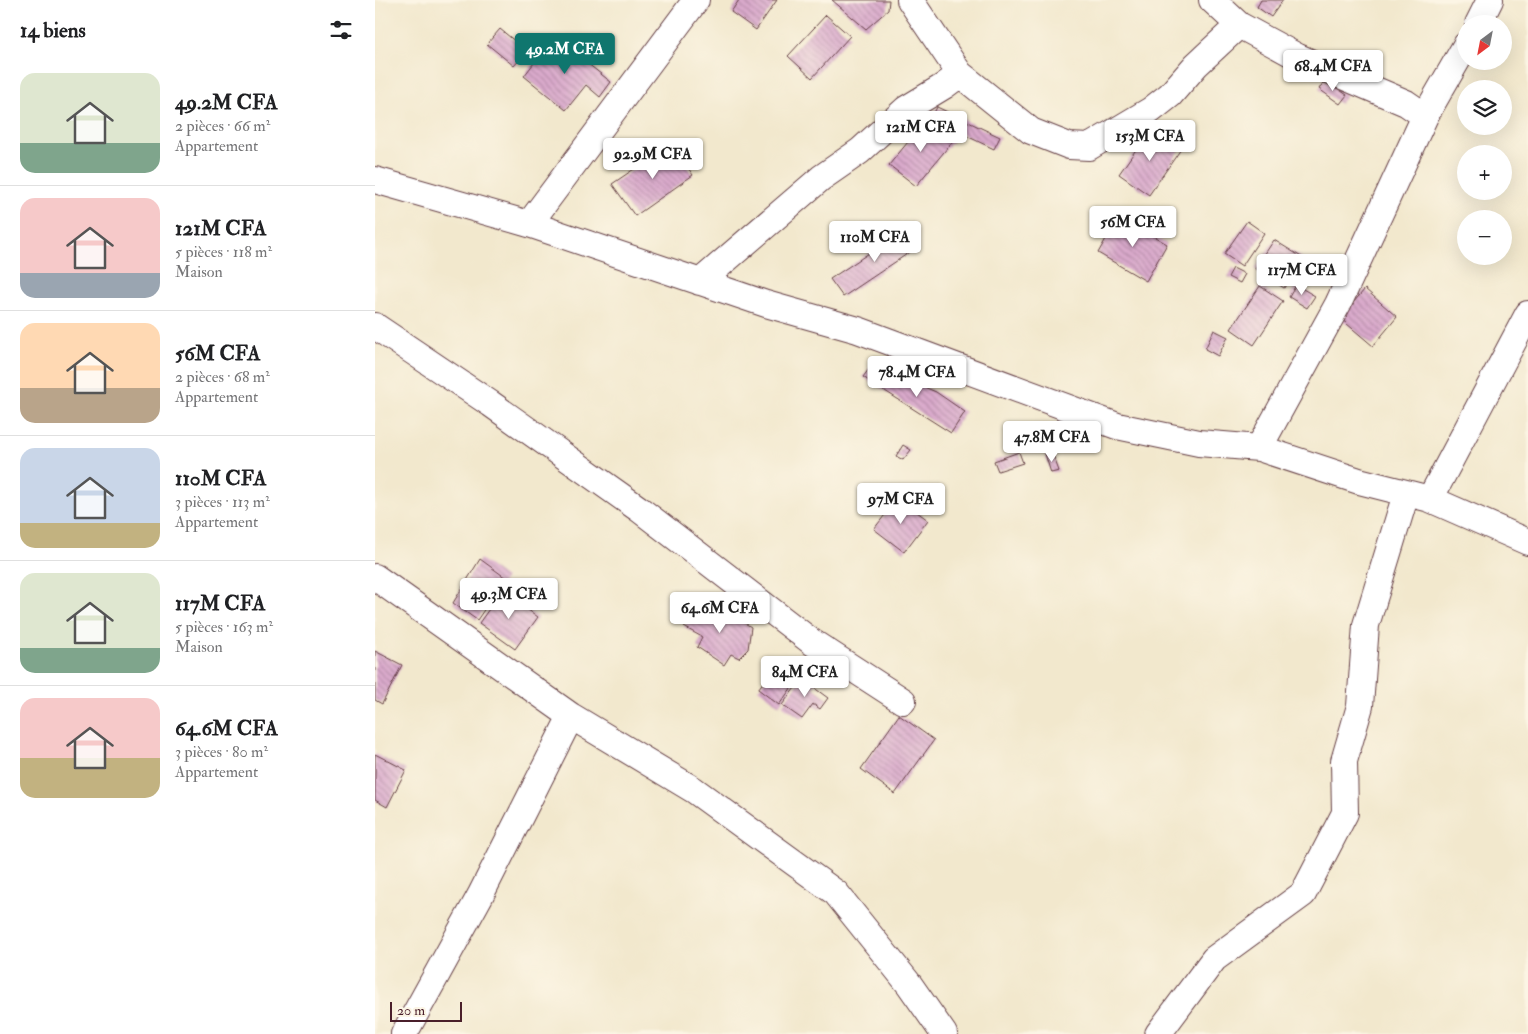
<!DOCTYPE html>
<html lang="fr">
<meta charset="utf-8">
<style>
:root{--surface:#fff;--page:#f2f2f2;--text:#202124;--muted:#757577;--line:#e0e0e0;--accent:#0f766e}
body{margin:0;font-family:"IM FELL Double Pica",serif;background:var(--page);color:var(--text);height:100vh;display:flex;flex-direction:column;font-size:19px;white-space:nowrap}
*{box-sizing:border-box;margin:0}
p{font-size:16px;color:var(--muted)}
.icon{flex:none;width:28px;height:28px;fill:none;stroke:currentColor;stroke-width:2;stroke-linecap:round;stroke-linejoin:round}
.map{position:relative;flex:1;overflow:hidden}
.details{display:flex;flex-direction:column;background:var(--surface);width:375px}
.details>*{flex:none}
.needle{width:32px;rotate:212deg}
.fabs{position:absolute;left:1082px;top:15px;display:grid;gap:10px}
.fabs a{display:grid;place-items:center;width:55px;height:55px;border-radius:50%;background:var(--surface);box-shadow:0 5px 20px #0002;font-size:25px}
.scale{position:absolute;left:15px;bottom:12px;width:72px;box-sizing:border-box;padding-left:5px;border:2px solid #4a1f2b;border-top:0;font-size:14px;line-height:18px;white-space:nowrap;color:#4a1f2b;-webkit-text-stroke:4px #fcf5e5;paint-order:stroke}
.price{position:absolute;translate:-50% -42px;padding:0 11px;border-radius:5px;background:#fff;color:#222;font-size:16px;line-height:32px;filter:drop-shadow(0 1px 2px #0008)}
.price::after{content:'';position:absolute;left:50%;top:30px;width:15px;height:11px;margin-left:-8px;background:inherit;clip-path:polygon(0 0,100% 0,50% 100%)}
.price.selected{background:var(--accent);color:#fff}
ul{padding:0;list-style:none}
li{display:flex;align-items:center;gap:15px;height:125px;padding:0 20px}
li+li{border-top:1px solid var(--line)}
li span{display:grid;place-items:center;flex:none;width:140px;height:100px;border-radius:15px;color:#555}
li>.icon{margin-inline-start:auto}
span .icon{width:60px;height:60px;fill:#fffc;stroke-width:1}
li b{font-size:21px}
h2{display:flex;justify-content:space-between;align-items:center;height:60px;padding:0 20px;font-size:21px}
main{display:flex;flex:1;min-height:0}
.map>svg:first-child{display:block}
.building{fill:url(#building-back-hatch)}
.lines{fill:none;stroke-linecap:round;stroke-linejoin:round}
.minor-casing{stroke:#633d43;stroke-width:28}
.minor{stroke:#fff;stroke-width:26}
</style>
<main>
<section class="details">
<h2>14 biens<svg class="icon" aria-label="filters" viewBox="0 0 24 24"><path d="M4 7h16M4 17h16"/><circle cx="9" cy="7" r="2"/><circle cx="15" cy="17" r="2"/></svg></h2>
<ul>
<li><span style="background:linear-gradient(#dfe7d0 70%,#7fa58c 0)"><svg class="icon" aria-label="home" viewBox="0 0 24 24"><path d="M3 11l9-7 9 7M6 9v11h12V9"/></svg></span><div><b>49.2M CFA</b><p>2 pièces · 66 m²</p><p>Appartement</p></div></li>
<li><span style="background:linear-gradient(#f6c9c9 75%,#9aa5b1 0)"><svg class="icon" aria-label="home" viewBox="0 0 24 24"><path d="M3 11l9-7 9 7M6 9v11h12V9"/></svg></span><div><b>121M CFA</b><p>5 pièces · 118 m²</p><p>Maison</p></div></li>
<li><span style="background:linear-gradient(#ffd9b3 65%,#b9a48a 0)"><svg class="icon" aria-label="home" viewBox="0 0 24 24"><path d="M3 11l9-7 9 7M6 9v11h12V9"/></svg></span><div><b>56M CFA</b><p>2 pièces · 68 m²</p><p>Appartement</p></div></li>
<li><span style="background:linear-gradient(#c9d6e8 75%,#c2b280 0)"><svg class="icon" aria-label="home" viewBox="0 0 24 24"><path d="M3 11l9-7 9 7M6 9v11h12V9"/></svg></span><div><b>110M CFA</b><p>3 pièces · 113 m²</p><p>Appartement</p></div></li>
<li><span style="background:linear-gradient(#dfe7d0 75%,#7fa58c 0)"><svg class="icon" aria-label="home" viewBox="0 0 24 24"><path d="M3 11l9-7 9 7M6 9v11h12V9"/></svg></span><div><b>117M CFA</b><p>5 pièces · 163 m²</p><p>Maison</p></div></li>
<li><span style="background:linear-gradient(#f6c9c9 60%,#c2b280 0)"><svg class="icon" aria-label="home" viewBox="0 0 24 24"><path d="M3 11l9-7 9 7M6 9v11h12V9"/></svg></span><div><b>64.6M CFA</b><p>3 pièces · 80 m²</p><p>Appartement</p></div></li>
</ul>
</section>
<div class="map">
<svg width="1153" height="1034" viewBox="0 0 1153 1034">
<defs>
<pattern id="building-back-hatch" width="6" height="6" patternUnits="userSpaceOnUse" patternTransform="scale(1.25)"><rect width="6" height="6" fill="#daaacc"/><path d="M-1 5l2 2M0 0l6 6M5-1l2 2" fill="none" stroke="#b38aa6"/></pattern>
</defs>
<rect width="100%" height="100%" fill="#fcf5e5"/>
<filter id="ink" filterUnits="userSpaceOnUse"><feTurbulence type="fractalNoise" baseFrequency=".02" numOctaves="2"/><feDisplacementMap in="SourceGraphic" scale="10" xChannelSelector="R" yChannelSelector="G"/><feConvolveMatrix kernelMatrix="1 2 1 2 8 2 1 2 1" color-interpolation-filters="sRGB"/></filter>
<filter id="wash" filterUnits="userSpaceOnUse"><feTurbulence type="fractalNoise" baseFrequency=".0096" numOctaves="4" result="noise"/><feDisplacementMap in="SourceGraphic" scale="20" xChannelSelector="R" yChannelSelector="G"/><feGaussianBlur stdDeviation="1.12" result="paint"/><feColorMatrix in="noise" values="0 0 0 0 0 0 0 0 0 0 0 0 0 0 0 0 0 1.4 0 .05"/><feComposite in="paint" operator="in"/></filter>
<g filter="url(#wash)">
<rect width="100%" height="100%" fill="#f2e8cd"/>
<g id="blocks">
<!-- building -->
<path class="building" d="M364,0H402L381,30L356,12Z
M457,0H514L513,10L491,29Z
M886,0H908L896,17L882,7Z
M451,15L475,36L437,78L413,56Z
M125,29L152,51L139,66L112,44Z
M179,37L236,82L225,97L211,85L191,110L149,76Z
M950,80L972,95L965,104L944,89Z
M562,107L625,137L619,149L556,119Z
M552,119L578,141L541,186L514,165Z
M776,128L806,149L774,195L744,174Z
M296,144L318,175L260,216L237,184Z
M744,216L792,244L771,281L723,253Z
M872,221L889,233L867,266L849,254Z
M532,228L544,246L468,297L455,279Z
M899,240L928,258L909,288L880,269Z
M858,268L870,274L865,283L853,277Z
M921,285L940,296L932,308L914,297Z
M885,286L908,301L879,345L856,329Z
M990,289L1022,317L998,346L965,318Z
M839,330L853,337L843,356L830,349Z
M497,365L561,392L590,412L576,433L488,377Z
M528,445L536,450L528,460L521,456Z
M644,452L648,463L623,471L619,461Z
M677,452L684,471L676,473L670,454Z
M523,498L553,520L529,552L499,529Z
M105,559L131,578L102,620L78,603Z
M127,591L163,617L140,649L104,623Z
M340,604L376,627L373,649L364,658L356,654L349,665L322,647L327,637L309,627L322,607L334,615Z
M0,651L27,665L7,704L0,700Z
M415,658L430,669L404,705L383,689L394,675L399,679Z
M434,677L442,682L438,687L453,698L445,709L438,704L427,719L407,705L426,680L430,683Z
M524,715L559,740L520,794L486,769Z
M0,754L31,770L12,807L0,800Z"/>
</g>
</g>
<g filter="url(#ink)">
<use href="#blocks" fill-opacity="0" stroke="#633d43" stroke-width="1"/>
<g class="lines">
<!-- minor casing -->
<g class="minor-casing">
<path id="minor" d="M535,0L585,74
M837,0L864,25
M1103,24L1115,0
M0,180L154,224L391,304L483,330L742,426L824,443L884,448L984,481L1055,499L1153,542
M154,224L321,0
M325,282L446,178L485,151L531,109L569,86L585,74L656,131L694,146L714,147L776,110L795,95L821,65L864,25L923,57L1031,103L1050,116L1091,45
M0,326L116,404L264,509L437,642L528,701
M884,448L963,304L1050,116
M1055,499L1153,314
M0,577L196,716L319,790L461,893L534,984L569,1034
M29,1034L105,896L196,716
M783,1034L839,959L928,894L970,813L969,761L985,706L991,625L1031,494"/>
</g>
<!-- minor -->
<use href="#minor" class="minor"/>
</g>
</g>
</svg>
<div class="fabs">
<a><svg class="needle" viewBox="-14 -14 28 28"><path d="M0-13l5 13h-10z" fill="#e53935"/><path d="M0 13l5-13h-10z" fill="#757577"/></svg></a>
<a><svg class="icon" aria-label="layers" viewBox="0 0 24 24"><path d="M12 4l9 5-9 5-9-5zM3 14l9 5 9-5"/></svg></a>
<a>+</a>
<a>−</a>
</div>
<div class="scale">20 m</div>
<b class="price selected" style="left:190px;top:75px">49.2M CFA</b>
<b class="price" style="left:958px;top:92px">68.4M CFA</b>
<b class="price" style="left:546px;top:153px">121M CFA</b>
<b class="price" style="left:775px;top:162px">153M CFA</b>
<b class="price" style="left:278px;top:180px">92.9M CFA</b>
<b class="price" style="left:758px;top:248px">56M CFA</b>
<b class="price" style="left:500px;top:263px">110M CFA</b>
<b class="price" style="left:927px;top:296px">117M CFA</b>
<b class="price" style="left:542px;top:398px">78.4M CFA</b>
<b class="price" style="left:677px;top:463px">47.8M CFA</b>
<b class="price" style="left:526px;top:525px">97M CFA</b>
<b class="price" style="left:134px;top:620px">49.3M CFA</b>
<b class="price" style="left:345px;top:634px">64.6M CFA</b>
<b class="price" style="left:430px;top:698px">84M CFA</b>
</div>
</main>
